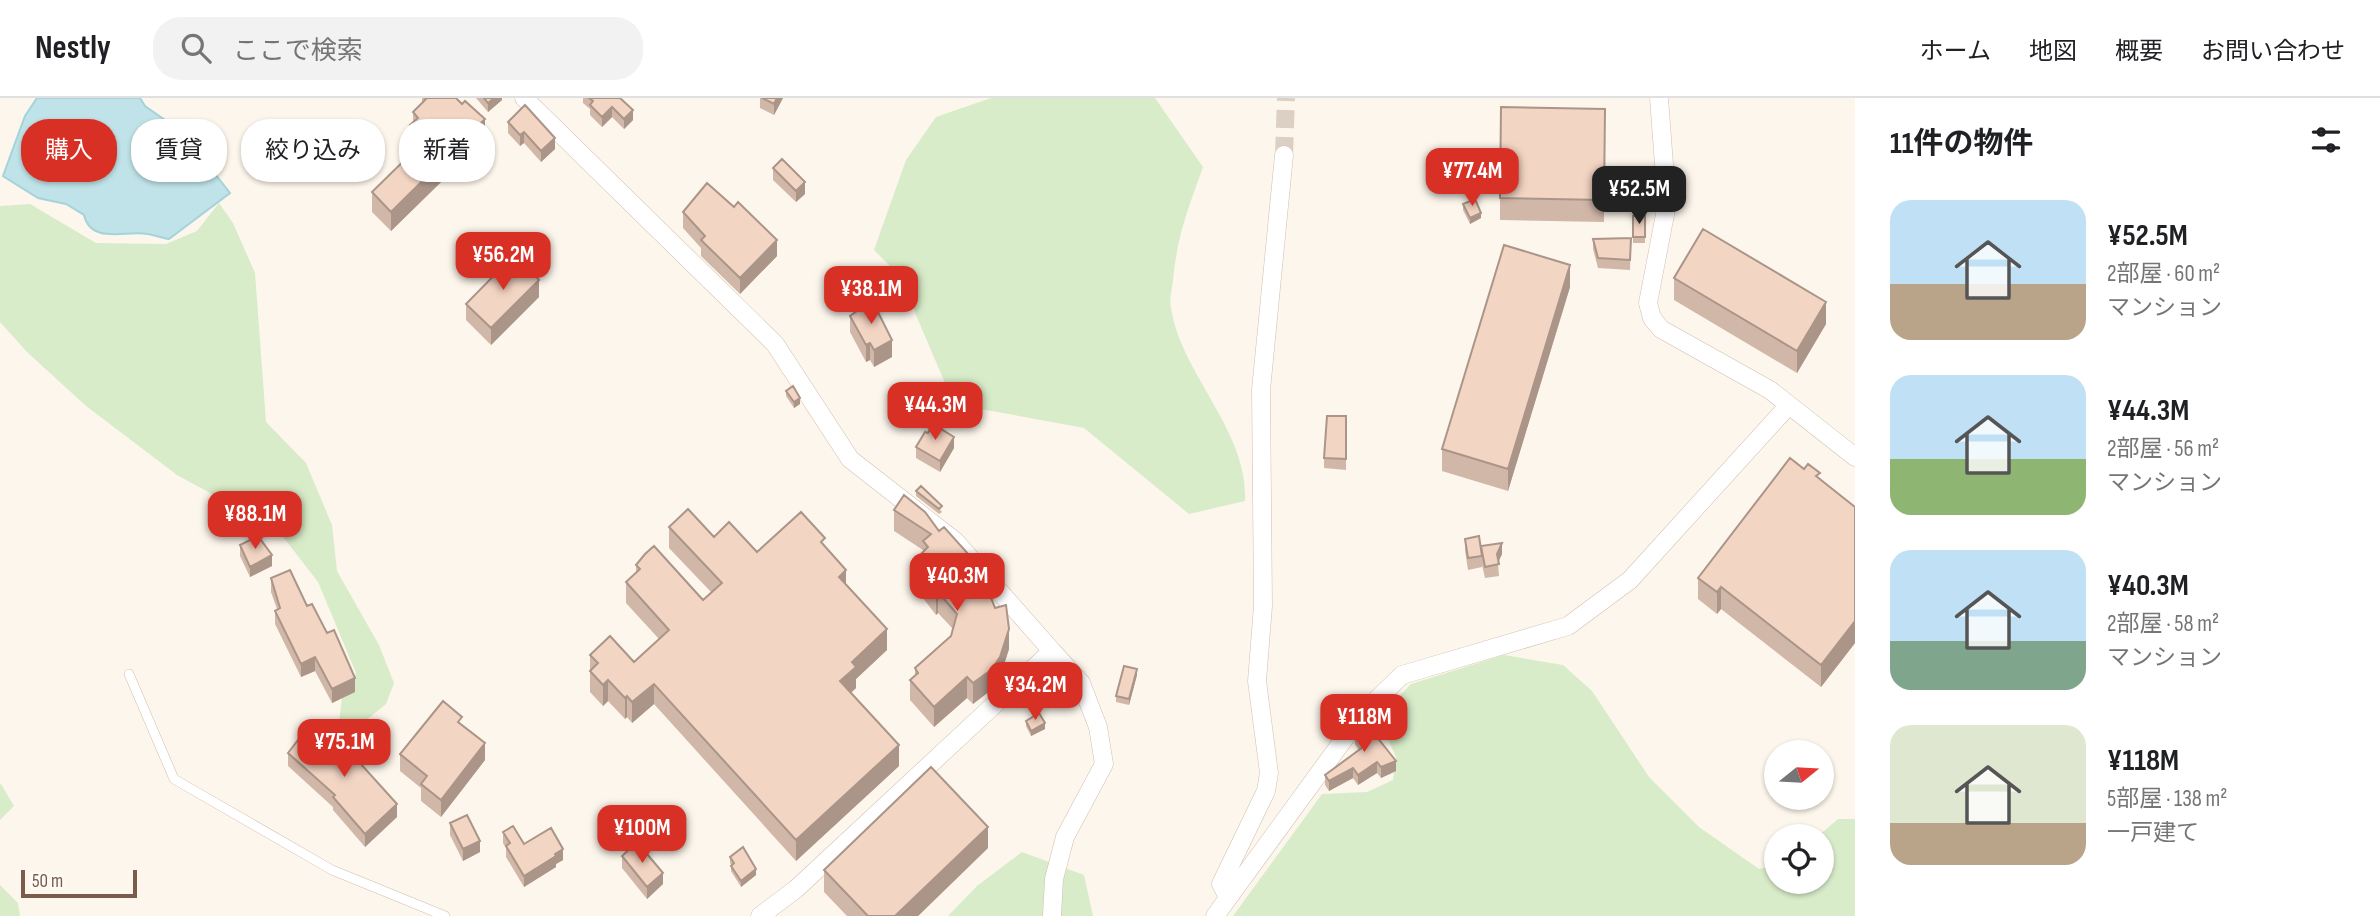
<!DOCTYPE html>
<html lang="ja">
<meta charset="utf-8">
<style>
:root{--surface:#fff;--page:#f2f2f2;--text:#202124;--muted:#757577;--line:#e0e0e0;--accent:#d93025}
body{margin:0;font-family:"Sofia Sans Condensed","Noto Sans JP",sans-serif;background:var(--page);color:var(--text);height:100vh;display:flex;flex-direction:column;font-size:26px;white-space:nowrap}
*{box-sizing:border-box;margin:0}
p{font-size:23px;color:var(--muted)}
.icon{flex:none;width:38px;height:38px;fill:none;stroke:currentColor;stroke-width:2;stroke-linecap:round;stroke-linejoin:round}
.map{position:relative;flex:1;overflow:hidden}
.drawer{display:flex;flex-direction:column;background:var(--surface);width:525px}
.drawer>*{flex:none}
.hud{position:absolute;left:21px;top:21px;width:665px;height:63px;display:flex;gap:14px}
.needle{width:46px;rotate:72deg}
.tools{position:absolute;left:1764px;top:642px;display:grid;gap:14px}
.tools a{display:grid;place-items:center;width:70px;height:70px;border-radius:50%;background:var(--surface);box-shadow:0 2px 5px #0004;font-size:35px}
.scale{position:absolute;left:21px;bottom:18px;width:116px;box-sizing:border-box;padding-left:7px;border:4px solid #7a5c4d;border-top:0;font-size:19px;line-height:24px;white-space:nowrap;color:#7a5c4d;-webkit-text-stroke:5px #fffaf3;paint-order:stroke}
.price{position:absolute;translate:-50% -60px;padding:0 16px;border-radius:14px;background:var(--accent);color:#fff;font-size:23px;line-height:46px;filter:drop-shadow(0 2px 4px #0008)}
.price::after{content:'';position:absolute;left:50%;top:42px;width:21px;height:16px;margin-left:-10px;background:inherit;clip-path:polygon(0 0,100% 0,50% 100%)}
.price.current{background:#222;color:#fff}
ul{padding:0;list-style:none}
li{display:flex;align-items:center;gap:21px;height:175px;padding:0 35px}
li span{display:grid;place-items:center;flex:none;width:196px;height:140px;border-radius:21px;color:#555}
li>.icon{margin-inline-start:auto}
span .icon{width:84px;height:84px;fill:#fffc;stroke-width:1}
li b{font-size:30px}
h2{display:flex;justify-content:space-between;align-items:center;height:84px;padding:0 35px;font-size:30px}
.tag{padding:0 24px;border-radius:28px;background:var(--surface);box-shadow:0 2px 5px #0004;font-size:24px;line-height:63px}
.tag.current{background:var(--accent);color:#fff}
header{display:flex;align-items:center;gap:42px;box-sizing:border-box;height:98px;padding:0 35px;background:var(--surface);border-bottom:2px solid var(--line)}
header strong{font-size:33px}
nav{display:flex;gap:38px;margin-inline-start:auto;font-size:24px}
.search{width:490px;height:63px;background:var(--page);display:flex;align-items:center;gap:18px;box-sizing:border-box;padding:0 24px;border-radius:28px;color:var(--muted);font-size:26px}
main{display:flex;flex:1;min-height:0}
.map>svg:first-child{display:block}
.green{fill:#d8ecc9}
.water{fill:#bfe3e8;stroke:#a5d3da;stroke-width:2}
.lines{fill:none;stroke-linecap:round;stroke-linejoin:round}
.street-tunnel{stroke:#dcd0c4;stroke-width:18;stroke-dasharray:18 9;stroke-linecap:butt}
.lane-casing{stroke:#d1beb0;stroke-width:10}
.street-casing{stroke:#d1beb0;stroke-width:19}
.lane{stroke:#fff;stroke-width:9}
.street{stroke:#fff;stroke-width:18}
.wall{fill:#d1b7a8}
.shaded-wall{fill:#aa9588}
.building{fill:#f3d5c3;stroke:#aa9588;stroke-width:2}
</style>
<header>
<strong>Nestly</strong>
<div class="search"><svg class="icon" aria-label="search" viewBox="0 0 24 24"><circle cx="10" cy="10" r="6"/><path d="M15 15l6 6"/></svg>ここで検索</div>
<nav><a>ホーム</a><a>地図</a><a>概要</a><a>お問い合わせ</a></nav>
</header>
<main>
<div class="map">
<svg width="1855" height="818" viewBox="0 0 1855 818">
<rect width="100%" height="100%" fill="#fdf6ec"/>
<!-- green -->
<path class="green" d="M991,0H1155L1203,69C1188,111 1177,138 1173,183C1172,191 1169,201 1171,210C1181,276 1249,334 1245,403L1189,416L1084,330L954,306L916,217L906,184L874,152L906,62L936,19Z
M219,105L233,125L255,175L266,324L306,365L332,427L337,473L379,547L394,585L386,606L364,624H339L342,600L356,575L318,484L270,422L232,407L177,377L86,308L27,254L0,224V108L30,106L96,145L166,146L197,133Z
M1504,557L1563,567L1592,593L1649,679L1699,729L1759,771L1776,767V784H1822V738H1818L1838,721H1855V818H1233L1322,696L1367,694L1393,682L1396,659L1378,620L1411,586Z
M1,686L14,708L0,722V687Z
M1022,754L1084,777L1093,818H948L977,788Z
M0,787L18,805L20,818H0Z"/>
<!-- water -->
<path class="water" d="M37,0H140L145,8L182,34L230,95L169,141C162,140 155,137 147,136C127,132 91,147 84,117L66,106L38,100L3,78L25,18Z"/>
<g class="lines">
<!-- street-tunnel -->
<path class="street-tunnel" d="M1284,57L1286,0"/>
<!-- lane casing -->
<g class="lane-casing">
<path id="lane" d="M129,576L174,681L332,772L445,818"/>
</g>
<!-- street casing -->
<g class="street-casing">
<path id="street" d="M524,0L775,246L850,361L955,443L1052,553L796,791L760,818
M1659,0L1667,106L1648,205L1652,220L1661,231L1770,292L1855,359
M1228,799L1221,786L1266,693L1269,675L1257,583L1263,508L1261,292L1284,57
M1052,818L1054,781L1065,739L1104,666L1098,629L1081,585L1052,553
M1215,818L1363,615L1402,577L1568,528L1630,482L1788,308"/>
</g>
<!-- lane -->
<use href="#lane" class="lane"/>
<!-- street -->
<use href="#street" class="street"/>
</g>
<!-- wall -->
<path class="wall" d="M422,0H456L485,41L391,133L372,114V94L415,52L410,47V27L413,25V14L422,5Z
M476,0H502V2L488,14Z
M583,0H620L633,22L624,31L612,19L602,29L590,17V11L583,5Z
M760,0H783L774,17L760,10Z
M1605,11L1604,124L1500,122V100Z
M508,24L555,51L541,64L524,45L520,48L508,35Z
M773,70L805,96L796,104L773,82Z
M1463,106L1481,120L1470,126L1463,112Z
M683,114L777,158L740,196L701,158V150L683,130Z
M1633,118H1645V145H1633Z
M1631,140L1630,172L1598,170L1593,151V141Z
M1674,180L1826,226L1797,275L1674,202Z
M1570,189L1508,393L1442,373V351Z
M539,199L491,247L466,222V206Z
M850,218L892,259L874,269L870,262L866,264L850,234Z
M786,293L800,306L794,310L786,298Z
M1346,318V372L1324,370V360Z
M916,349L954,350L940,374L916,360Z
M1804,371L1820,381L1855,409V545L1821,589L1721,511L1717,516L1698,501V480Z
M921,388L942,414L939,416L916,398V393Z
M904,397L1009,551L1000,579L991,592L973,606L967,600L934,629L910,602V582L915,578V570L951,538L953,531L938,515L936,517L916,491V471L922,466L923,452L894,433V412Z
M669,429L714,439L757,454L825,449L846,487L887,552L856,581V590L851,595L899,668L796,763L654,606L632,625L627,619L625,621L608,603L603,608L590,594V557L634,564L659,541L626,505V484L636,474V467L703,502L711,494L669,450Z
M1465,441L1481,450L1502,456L1498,464L1499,478L1485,480L1482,467V469L1468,472L1465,452Z
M240,447L272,468L250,479L240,458Z
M271,480L307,508L355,594L332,605L315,573L301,579L275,526V513L277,511L271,494Z
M1137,577L1129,607L1116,604V598Z
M1026,623L1045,631L1031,638L1026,628Z
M462,627L485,662L441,719L421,703V690L400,673V656Z
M1373,634L1396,673L1381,680L1377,675L1358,687L1353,680L1329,693L1325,687V677L1359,652L1355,646V636Z
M328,646L397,719L365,749L333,712V709L288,668V655Z
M450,725L480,754L463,763L450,737Z
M503,734L524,746L563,762L556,766V769L524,789L506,759V750L503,745Z
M988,750L918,818H847L824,794V772Z
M622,758L663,786L647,801L622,770Z
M730,759L756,777L741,789L731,773V768L732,767L730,765Z"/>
<!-- shaded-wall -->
<path class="shaded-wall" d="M494,0H502V2L488,14V5Z
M777,0H783L774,17V6Z
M612,9V19L602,29V19Z
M633,12V22L624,31V21Z
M485,21V41L391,133V114Z
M524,34V45L520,48V37Z
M555,40V51L541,64V53Z
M805,84V96L796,104V93Z
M1481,115V120L1470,126V120Z
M777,142V158L740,196V180Z
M1570,167V189L1508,393V371Z
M539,182V199L491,247V230Z
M1826,204V226L1797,275V253Z
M892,242V259L874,269V252Z
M870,245V262L866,264V247Z
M800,300V306L794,310V304Z
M954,339V350L940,374V363Z
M1502,445V456L1497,467V456Z
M272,457V468L250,479V469Z
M846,472V493L839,479Z
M1721,489V511L1717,516V494Z
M938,494V515L936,517V497Z
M1855,523V545L1821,589V567Z
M887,531V552L856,581V590L840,604V583L852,564Z
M1009,531V551L1000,579L991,592L973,606V585Z
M315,559V573L301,579V566Z
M1137,571V577L1129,607V601Z
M967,579V600L934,629V609Z
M355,580V594L332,605V591Z
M608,582V603L603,608V587Z
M654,586V606L632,625V604Z
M627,598V619L625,621V600Z
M1045,625V631L1031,638V633Z
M485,645V662L441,719V702Z
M899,647V668L796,763V742Z
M1396,663V673L1381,680V669Z
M1377,664V675L1358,687V677Z
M1353,670V680L1329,693V683Z
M397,706V719L365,749V736Z
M988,729V750L918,818H895Z
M480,743V754L463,763V751Z
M563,751V762L556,766V769L524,789V778Z
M756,771V777L741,789V783Z
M663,775V786L647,801V789Z"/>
<!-- building -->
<path class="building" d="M425,0H456L462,6L465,3L485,21L391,114L372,94L425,42L410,27L418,20L413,14L426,1Z
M484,0H494L488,5Z
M589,0H620L633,12L624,21L612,9L602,19L590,7L593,3Z
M762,0H777L774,6Z
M525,7L555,40L541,53L524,34L520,37L508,24Z
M1501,9L1605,11L1604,102L1500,100Z
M782,61L805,84L796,93L773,70Z
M707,85L734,109L738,104L777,142L740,180L701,142L705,138L683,114Z
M1475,101L1481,115L1470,120L1463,106Z
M1633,118H1645V139H1633Z
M1703,131L1826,204L1797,253L1674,180Z
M1631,140L1630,162L1598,160L1593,141Z
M1504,147L1570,167L1508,371L1442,351Z
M514,157L539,182L491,230L466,206Z
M872,202L892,242L874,252L870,245L866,247L850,218Z
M793,288L800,300L794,304L786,293Z
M1327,318H1346V361L1324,360Z
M933,326L954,339L940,363L916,349L925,334L928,335Z
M1790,360L1804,371L1808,366L1820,375L1816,378L1855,409V523L1821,567L1721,489L1717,494L1698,480Z
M921,388L942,408L939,411L916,393Z
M904,397L925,414L939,433L944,429L979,468L995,510L1006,507L1009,531L1000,559L991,572L973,585L967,579L934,609L910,582L918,575L915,570L951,538L957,516L938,494L936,497L916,471L928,461L922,455L928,449L923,443L931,436L894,412Z
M688,411L714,439L729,424L757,454L801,414L825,440L821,444L846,472L839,479L887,531L852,564L856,569L840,583L899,647L796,742L654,586L632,604L627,598L625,600L608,582L603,587L590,573L598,565L590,557L610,538L634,564L669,532L626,484L640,471L636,467L645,456L654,448L703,502L722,485L669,429Z
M258,438L272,457L250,469L240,447Z
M1479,438L1482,458L1468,460L1465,441Z
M1502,445L1497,456L1499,466L1485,469L1481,448Z
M290,472L307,508L312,506L327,535L334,532L355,580L332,591L315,559L301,566L275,513L280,510L271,480Z
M1124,568L1137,571L1129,601L1116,598Z
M443,603L462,619L458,624L485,645L441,702L421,686L427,678L400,656Z
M1039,615L1045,625L1031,633L1026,623Z
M1366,620L1373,634L1396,663L1381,669L1377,664L1358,677L1353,670L1329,683L1325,677L1363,649L1355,636Z
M308,629L328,646L333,640L350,654L397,706L365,736L333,699L335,697L288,655Z
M931,669L988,729L895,818H868L824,772Z
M467,717L480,743L463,751L450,725Z
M513,728L524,746L551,730L563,751L555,756L556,758L524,778L506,748L510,745L503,734Z
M637,744L663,775L647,789L622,758Z
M743,749L756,771L741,783L731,768L734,765L730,759Z"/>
</svg>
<div class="tools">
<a><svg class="needle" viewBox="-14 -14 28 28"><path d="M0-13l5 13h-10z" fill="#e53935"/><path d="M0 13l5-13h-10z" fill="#757577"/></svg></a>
<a><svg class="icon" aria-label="locate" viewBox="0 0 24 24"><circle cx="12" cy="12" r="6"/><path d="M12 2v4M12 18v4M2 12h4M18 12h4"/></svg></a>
</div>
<div class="scale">50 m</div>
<b class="price" style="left:1472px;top:110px">¥77.4M</b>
<b class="price current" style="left:1639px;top:128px">¥52.5M</b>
<b class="price" style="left:503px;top:194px">¥56.2M</b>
<b class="price" style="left:871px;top:228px">¥38.1M</b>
<b class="price" style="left:935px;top:344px">¥44.3M</b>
<b class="price" style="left:255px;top:453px">¥88.1M</b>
<b class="price" style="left:957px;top:515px">¥40.3M</b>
<b class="price" style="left:1035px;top:624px">¥34.2M</b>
<b class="price" style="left:1364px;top:656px">¥118M</b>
<b class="price" style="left:344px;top:681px">¥75.1M</b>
<b class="price" style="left:642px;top:767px">¥100M</b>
<div class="hud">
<a class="tag current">購入</a>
<a class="tag">賃貸</a>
<a class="tag">絞り込み</a>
<a class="tag">新着</a>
</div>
</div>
<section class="drawer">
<h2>11件の物件<svg class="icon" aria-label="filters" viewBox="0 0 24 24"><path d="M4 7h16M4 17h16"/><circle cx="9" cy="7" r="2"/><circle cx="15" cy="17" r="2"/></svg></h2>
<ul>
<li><span style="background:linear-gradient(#bfe0f5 60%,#b9a48a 0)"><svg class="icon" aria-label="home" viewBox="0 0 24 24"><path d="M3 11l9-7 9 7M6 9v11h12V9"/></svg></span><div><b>¥52.5M</b><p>2部屋 · 60 m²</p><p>マンション</p></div></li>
<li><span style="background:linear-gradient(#bfe0f5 60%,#8fb573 0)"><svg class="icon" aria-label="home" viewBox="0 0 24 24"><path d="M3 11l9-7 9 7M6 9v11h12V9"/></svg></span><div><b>¥44.3M</b><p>2部屋 · 56 m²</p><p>マンション</p></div></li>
<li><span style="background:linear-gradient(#bfe0f5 65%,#7fa58c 0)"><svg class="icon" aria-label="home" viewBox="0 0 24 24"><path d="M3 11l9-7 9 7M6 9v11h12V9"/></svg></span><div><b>¥40.3M</b><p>2部屋 · 58 m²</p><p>マンション</p></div></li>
<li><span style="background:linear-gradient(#dfe7d0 70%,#b9a48a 0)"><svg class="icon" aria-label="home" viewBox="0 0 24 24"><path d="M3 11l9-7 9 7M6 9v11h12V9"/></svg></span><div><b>¥118M</b><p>5部屋 · 138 m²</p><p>一戸建て</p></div></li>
</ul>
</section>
</main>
